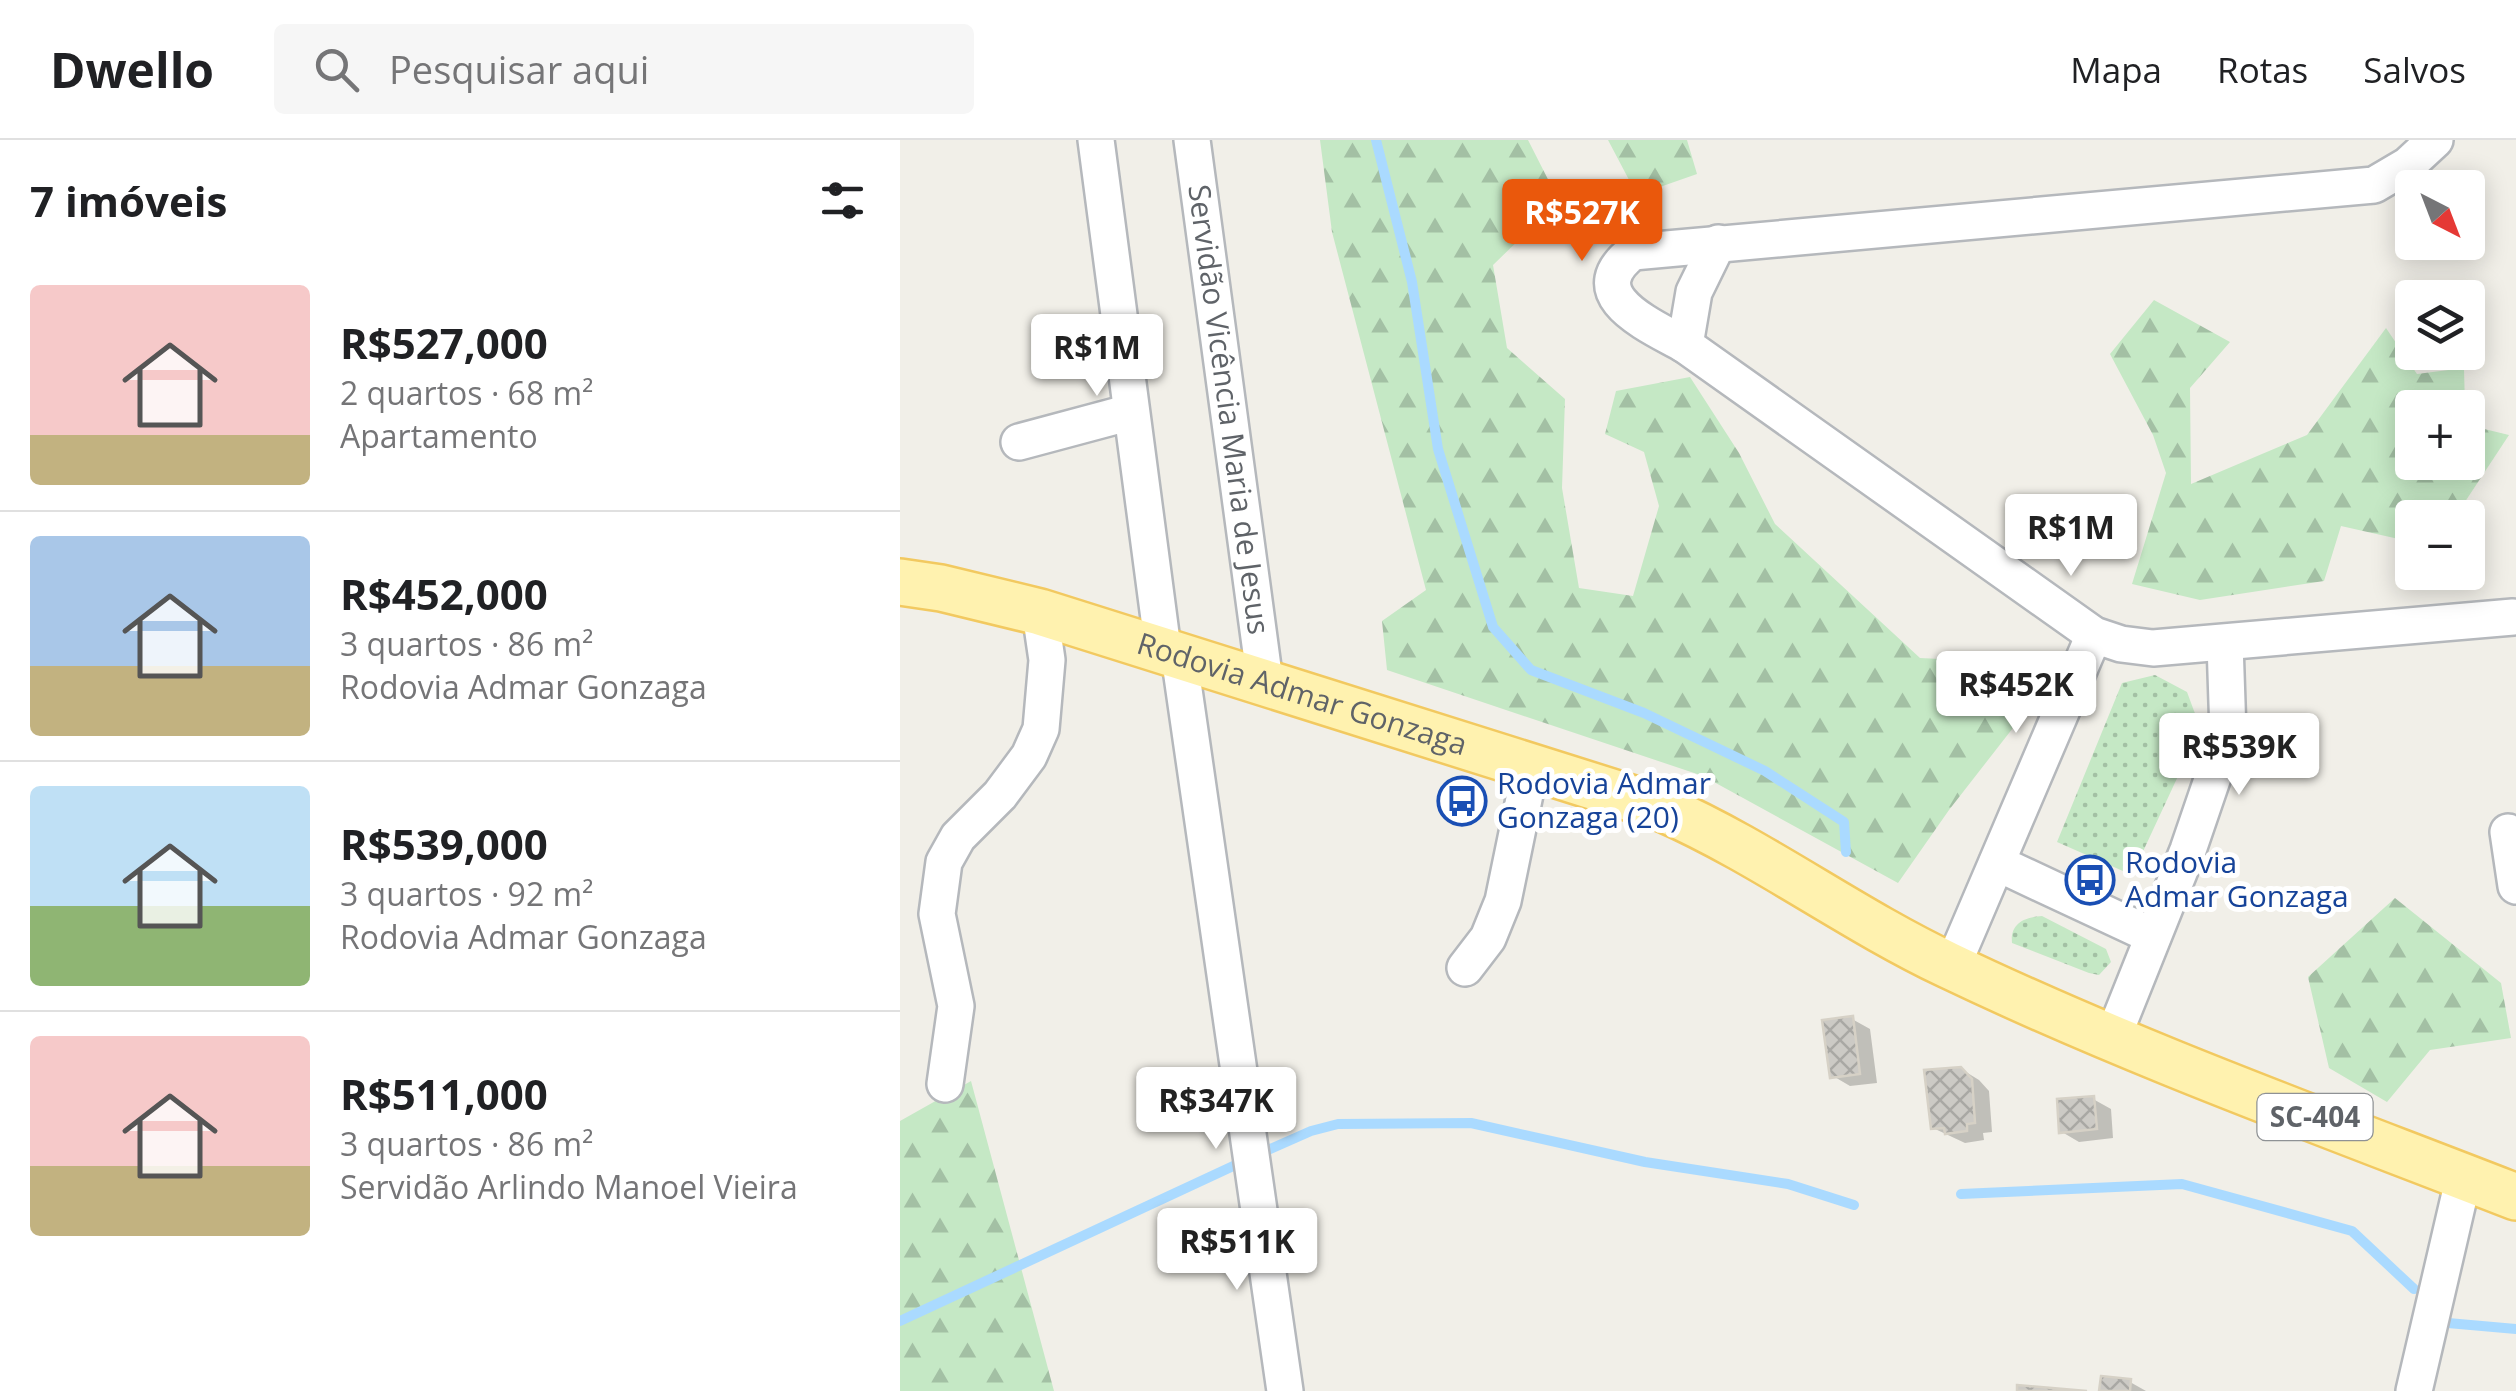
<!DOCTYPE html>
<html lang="pt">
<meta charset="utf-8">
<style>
:root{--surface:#fff;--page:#f6f6f6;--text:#202124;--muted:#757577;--line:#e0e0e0;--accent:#ea580c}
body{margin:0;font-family:"Open Sans",sans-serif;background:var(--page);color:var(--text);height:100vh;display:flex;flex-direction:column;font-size:38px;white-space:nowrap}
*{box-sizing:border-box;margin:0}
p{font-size:32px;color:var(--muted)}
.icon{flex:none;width:55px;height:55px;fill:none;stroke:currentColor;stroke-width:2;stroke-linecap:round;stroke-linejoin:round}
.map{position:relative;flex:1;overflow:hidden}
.panel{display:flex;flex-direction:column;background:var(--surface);width:900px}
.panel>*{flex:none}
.needle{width:65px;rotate:138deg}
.fabs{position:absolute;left:1495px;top:30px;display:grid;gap:20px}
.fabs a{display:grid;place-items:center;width:90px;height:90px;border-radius:10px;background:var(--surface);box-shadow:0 5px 25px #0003;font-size:50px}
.price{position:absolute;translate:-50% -85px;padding:0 22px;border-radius:10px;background:#fff;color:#222;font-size:32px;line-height:65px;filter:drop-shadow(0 2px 5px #0008)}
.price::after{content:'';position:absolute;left:50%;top:60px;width:30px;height:22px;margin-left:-15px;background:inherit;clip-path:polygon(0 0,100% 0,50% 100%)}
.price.active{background:var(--accent);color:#fff}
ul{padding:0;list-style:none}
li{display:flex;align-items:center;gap:30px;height:250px;padding:0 30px}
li+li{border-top:2px solid var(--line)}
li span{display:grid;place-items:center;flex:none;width:280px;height:200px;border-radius:10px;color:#555}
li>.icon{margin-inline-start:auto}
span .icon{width:120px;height:120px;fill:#fffc;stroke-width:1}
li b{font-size:42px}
h2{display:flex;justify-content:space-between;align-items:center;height:120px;padding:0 30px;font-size:42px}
header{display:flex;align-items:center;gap:60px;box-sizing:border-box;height:140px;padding:0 50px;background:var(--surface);border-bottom:2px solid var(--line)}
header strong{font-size:48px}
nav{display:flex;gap:55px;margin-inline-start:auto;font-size:35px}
.search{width:700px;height:90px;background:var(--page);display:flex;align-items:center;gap:25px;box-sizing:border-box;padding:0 35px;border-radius:10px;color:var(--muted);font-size:38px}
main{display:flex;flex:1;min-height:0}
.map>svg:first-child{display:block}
.grass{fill:url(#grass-dots)}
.forest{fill:url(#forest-firs)}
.shadow{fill:#0003}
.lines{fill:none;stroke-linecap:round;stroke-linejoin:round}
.stream{stroke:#aadaff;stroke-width:10}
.building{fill:url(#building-cross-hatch);stroke:#d6d1c6;stroke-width:2.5}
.minor-casing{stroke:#b5b8bc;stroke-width:40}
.major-casing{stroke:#f2c960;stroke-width:50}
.minor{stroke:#fff;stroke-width:35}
.major{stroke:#fff2af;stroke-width:45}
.labels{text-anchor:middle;stroke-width:10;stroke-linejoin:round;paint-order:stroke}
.shield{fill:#fff;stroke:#8f9295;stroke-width:2.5}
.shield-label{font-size:28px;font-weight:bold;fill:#5f6368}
.street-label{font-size:30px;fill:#5f6368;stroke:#fff}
.transit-label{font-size:30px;fill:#164399;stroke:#fff;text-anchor:start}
</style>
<header>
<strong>Dwello</strong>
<div class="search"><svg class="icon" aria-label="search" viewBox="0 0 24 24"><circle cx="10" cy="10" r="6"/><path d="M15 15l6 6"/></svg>Pesquisar aqui</div>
<nav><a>Mapa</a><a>Rotas</a><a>Salvos</a></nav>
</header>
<main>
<section class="panel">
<h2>7 imóveis<svg class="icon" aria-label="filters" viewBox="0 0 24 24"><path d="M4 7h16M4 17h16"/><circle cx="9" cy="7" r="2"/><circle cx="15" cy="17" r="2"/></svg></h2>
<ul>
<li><span style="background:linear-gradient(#f6c9c9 75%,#c2b280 0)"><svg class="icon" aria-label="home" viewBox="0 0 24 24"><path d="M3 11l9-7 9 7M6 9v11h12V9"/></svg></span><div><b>R$527,000</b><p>2 quartos · 68 m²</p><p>Apartamento</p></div></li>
<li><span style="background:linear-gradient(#a9c7e8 65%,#c2b280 0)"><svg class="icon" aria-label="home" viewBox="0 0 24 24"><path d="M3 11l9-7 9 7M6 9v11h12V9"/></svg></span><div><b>R$452,000</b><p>3 quartos · 86 m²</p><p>Rodovia Admar Gonzaga</p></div></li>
<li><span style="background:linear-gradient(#bfe0f5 60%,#8fb573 0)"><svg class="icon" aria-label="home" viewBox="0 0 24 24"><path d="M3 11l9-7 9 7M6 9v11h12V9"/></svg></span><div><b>R$539,000</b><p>3 quartos · 92 m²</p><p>Rodovia Admar Gonzaga</p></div></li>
<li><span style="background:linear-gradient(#f6c9c9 65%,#c2b280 0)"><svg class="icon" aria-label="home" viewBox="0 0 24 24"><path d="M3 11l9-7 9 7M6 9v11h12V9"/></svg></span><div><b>R$511,000</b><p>3 quartos · 86 m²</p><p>Servidão Arlindo Manoel Vieira</p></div></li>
</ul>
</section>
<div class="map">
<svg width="1616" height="1251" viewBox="0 0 1616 1251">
<defs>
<pattern id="grass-dots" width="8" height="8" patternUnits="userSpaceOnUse" patternTransform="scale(2.5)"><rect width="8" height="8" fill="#c5e8c5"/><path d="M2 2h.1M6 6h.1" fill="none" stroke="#a3c0a4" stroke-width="1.8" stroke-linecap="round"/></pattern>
<pattern id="forest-firs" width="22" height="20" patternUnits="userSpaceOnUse" patternTransform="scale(2.5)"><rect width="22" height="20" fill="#c5e8c5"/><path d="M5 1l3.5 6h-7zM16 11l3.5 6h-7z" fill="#a3c0a4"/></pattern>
<pattern id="building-cross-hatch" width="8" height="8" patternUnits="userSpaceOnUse" patternTransform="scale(2.5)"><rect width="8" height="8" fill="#cccac5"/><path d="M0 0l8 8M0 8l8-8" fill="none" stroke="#a9a8a4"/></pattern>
</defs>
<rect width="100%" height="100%" fill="#f1efe8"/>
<!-- grass -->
<path class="grass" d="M1255,535L1287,552L1297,579L1286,619L1232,735L1157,702L1222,543Z
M1142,776L1206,809L1211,822L1199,835L1189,833L1112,803C1110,783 1125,777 1142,776Z"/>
<!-- forest -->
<path class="forest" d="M420,0H628L659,61L593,125L607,208L665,259L662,348L679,448L733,456L759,366L744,312L705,294L716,251L790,237L839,313L875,384L1020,518L1080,521L1110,517L1141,552L1049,670L998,743L803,636L487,530L482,481L526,450L432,92Z
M708,0H787L797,34L737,55Z
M1254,160L1330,202L1290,248L1291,344L1407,295L1486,188L1517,234L1564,228L1565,267L1512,268V322H1568V285L1609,295L1555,377L1512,378V402L1441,386L1424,441L1300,460L1232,444L1266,333L1253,295L1210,214Z
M1495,758L1601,843L1611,898L1530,910L1487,962L1429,928L1408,837Z
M71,941L154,1251H0V981Z"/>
<!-- shadow -->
<path class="shadow" d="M952,879L970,889L977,943L950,946L933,936Z
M1061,929L1079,940L1089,951L1092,992L1083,993L1084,1000L1065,1003L1033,988Z
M1193,959L1211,969L1213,998L1179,1002L1162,992Z
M1230,1242L1246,1251H1201Z"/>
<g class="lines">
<!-- stream -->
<path class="stream" d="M476,0L512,142L538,309L593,487L631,530L744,573L865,631L944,682L946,712
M359,1014L411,991L438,984L571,983L745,1022L888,1044L954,1065
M1061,1054L1282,1044L1452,1091L1514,1149
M0,1181L344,1021
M1548,1183L1616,1189"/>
</g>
<!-- building -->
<path class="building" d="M953,876L960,934L930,938L922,880Z
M1061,927L1072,939L1075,983L1067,984V991L1045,994L1044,988L1031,989L1024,930Z
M1194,956L1197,989L1159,993L1157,959Z
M1201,1236L1231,1239L1230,1251H1199Z
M1117,1245L1187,1251H1117Z"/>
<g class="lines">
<!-- minor casing -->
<g class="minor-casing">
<g id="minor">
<path d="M196,0L263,509"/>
<path id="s1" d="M292,0L365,542"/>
<path d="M1535,0L1508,25L1474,45L733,112C677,155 750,185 785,205L1194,495L1221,504L1253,508L1613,477"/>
<path d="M785,205L794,152L818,103"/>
<path d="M119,302L231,272"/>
<path d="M279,515L385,1251"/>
<path d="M1608,692L1616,746"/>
<path d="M1097,723L1253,796"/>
<path d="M1052,827L1194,495"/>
<path d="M565,828L588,798L603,761L631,625"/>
<path d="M1213,897L1288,710L1328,593L1325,503"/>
<path d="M45,944L56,866L37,774L44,722L58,697L100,655L129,616L141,589L147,520L140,472"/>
<path d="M1514,1251L1564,1036"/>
</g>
</g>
<!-- major casing -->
<g class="major-casing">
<g id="major">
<path id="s2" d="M0,442L41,448L140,472L762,668C862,712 949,778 1048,825C1232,913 1426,983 1616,1057"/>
</g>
</g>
<!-- minor -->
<use href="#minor" class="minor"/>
<!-- major -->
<use href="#major" class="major"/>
</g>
<!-- icons -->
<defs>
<g id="bus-ring" transform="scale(2.5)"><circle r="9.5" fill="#fff" stroke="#1a4fb4" stroke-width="1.5"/><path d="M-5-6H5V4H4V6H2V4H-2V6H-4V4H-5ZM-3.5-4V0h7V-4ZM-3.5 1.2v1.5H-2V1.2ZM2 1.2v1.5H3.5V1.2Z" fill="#1a4fb4"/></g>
</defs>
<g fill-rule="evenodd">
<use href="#bus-ring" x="562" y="661"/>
<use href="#bus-ring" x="1190" y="740"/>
</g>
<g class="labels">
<!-- shield labels -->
<rect class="shield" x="1357.5" y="954" width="115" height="46" rx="8"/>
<g class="shield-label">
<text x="1415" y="987">SC-404</text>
</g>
<!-- street labels -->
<g class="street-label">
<text dy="10" stroke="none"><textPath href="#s1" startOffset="272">Servidão Vicência Maria de Jesus</textPath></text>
<text dy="10" stroke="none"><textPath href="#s2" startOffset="418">Rodovia Admar Gonzaga</textPath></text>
</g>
<!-- transit labels -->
<g class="transit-label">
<text x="597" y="654">Rodovia Admar<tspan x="597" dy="34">Gonzaga (20)</tspan></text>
<text x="1225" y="733">Rodovia<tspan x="1225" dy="34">Admar Gonzaga</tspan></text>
</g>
</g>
</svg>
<div class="fabs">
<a><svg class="needle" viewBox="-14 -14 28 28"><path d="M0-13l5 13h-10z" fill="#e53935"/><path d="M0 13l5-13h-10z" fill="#757577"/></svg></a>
<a><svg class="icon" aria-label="layers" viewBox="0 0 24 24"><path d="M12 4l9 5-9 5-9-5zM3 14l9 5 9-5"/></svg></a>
<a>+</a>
<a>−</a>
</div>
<b class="price active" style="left:682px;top:124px">R$527K</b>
<b class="price" style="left:197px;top:259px">R$1M</b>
<b class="price" style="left:1171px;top:439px">R$1M</b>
<b class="price" style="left:1116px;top:596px">R$452K</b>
<b class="price" style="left:1339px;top:658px">R$539K</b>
<b class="price" style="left:316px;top:1012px">R$347K</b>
<b class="price" style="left:337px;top:1153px">R$511K</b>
</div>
</main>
